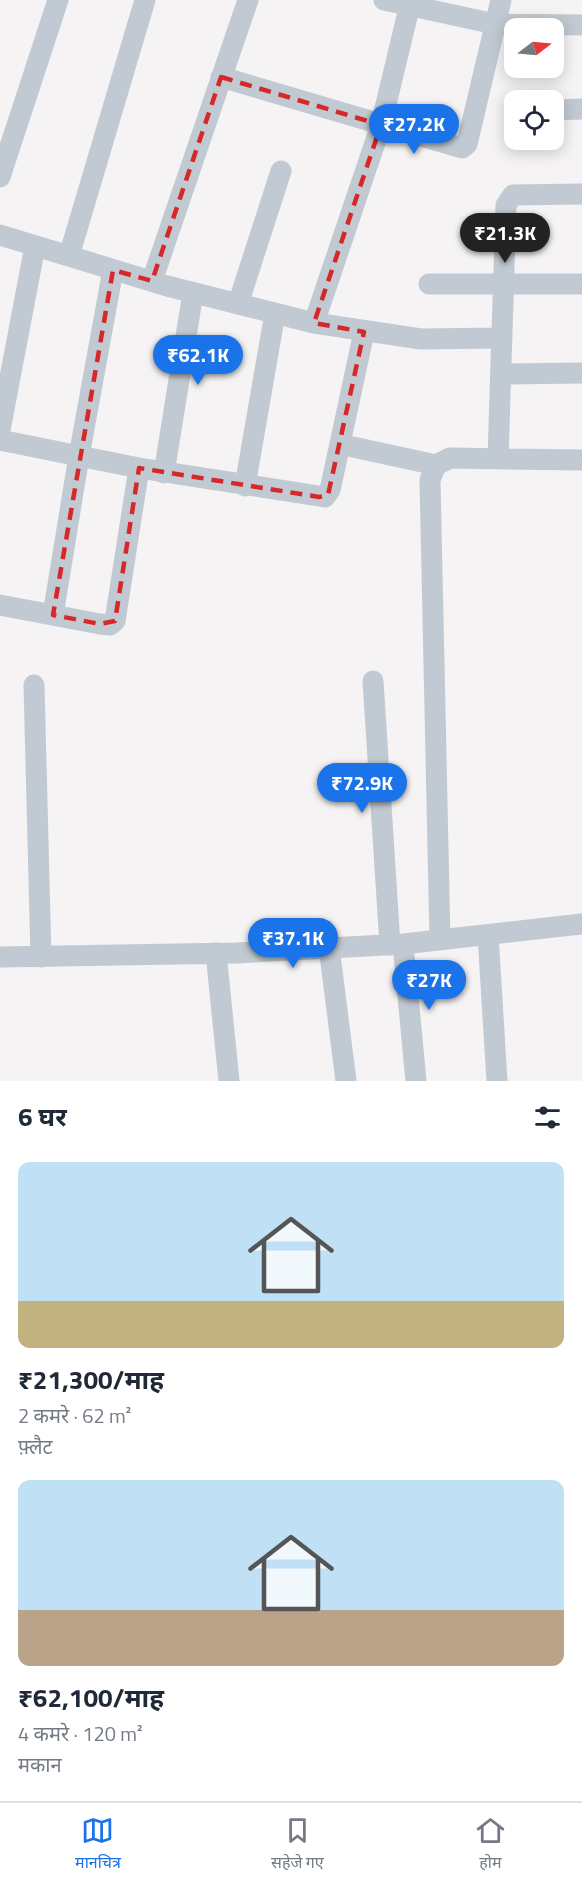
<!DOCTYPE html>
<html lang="hi">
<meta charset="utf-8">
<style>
:root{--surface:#fff;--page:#f2f2f3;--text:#1f2937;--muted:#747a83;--line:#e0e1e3;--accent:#1a73e8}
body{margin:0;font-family:"Titillium Web","Noto Sans Devanagari",sans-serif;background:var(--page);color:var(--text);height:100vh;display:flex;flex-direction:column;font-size:22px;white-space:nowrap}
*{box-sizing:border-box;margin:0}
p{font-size:20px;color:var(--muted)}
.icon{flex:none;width:33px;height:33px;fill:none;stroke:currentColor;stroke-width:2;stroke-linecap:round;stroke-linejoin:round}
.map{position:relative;height:1081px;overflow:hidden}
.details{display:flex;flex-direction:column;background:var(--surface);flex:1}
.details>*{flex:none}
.needle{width:39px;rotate:74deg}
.controls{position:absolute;left:504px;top:18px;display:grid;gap:12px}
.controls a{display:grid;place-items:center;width:60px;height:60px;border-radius:12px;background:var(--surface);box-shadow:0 3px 15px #0003;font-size:30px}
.price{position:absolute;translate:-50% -51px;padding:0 14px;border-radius:21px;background:var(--accent);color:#fff;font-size:20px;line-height:39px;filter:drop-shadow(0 2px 3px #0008)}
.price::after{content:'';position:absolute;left:50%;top:36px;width:18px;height:14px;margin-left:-9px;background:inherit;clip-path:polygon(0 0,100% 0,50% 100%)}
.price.active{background:#222;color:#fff}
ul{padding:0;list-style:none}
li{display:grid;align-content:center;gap:12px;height:318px;padding:0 18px}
li span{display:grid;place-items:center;height:186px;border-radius:12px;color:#555}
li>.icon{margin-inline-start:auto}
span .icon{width:108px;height:108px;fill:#fffc;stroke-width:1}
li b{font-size:26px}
h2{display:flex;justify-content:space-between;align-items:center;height:72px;padding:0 18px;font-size:26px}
.menu{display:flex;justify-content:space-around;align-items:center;height:84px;border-top:2px solid var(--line);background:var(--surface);font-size:16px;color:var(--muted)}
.menu a{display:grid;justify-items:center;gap:3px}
.menu .active{color:var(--accent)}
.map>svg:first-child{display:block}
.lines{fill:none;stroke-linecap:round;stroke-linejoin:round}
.minor{stroke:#c1cad2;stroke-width:21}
.marked{fill:none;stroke:#d62828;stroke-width:4.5;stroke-dasharray:12 8;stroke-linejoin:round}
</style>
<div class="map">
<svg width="582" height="1081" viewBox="0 0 582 1081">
<rect width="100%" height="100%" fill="#f5f3f3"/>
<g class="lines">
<!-- minor -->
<path class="minor" d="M384,0L495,24L582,25
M221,77L462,148L467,144L501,0
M554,110L582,109
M0,177L58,0
M0,235L167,286L314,323L421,339L502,338
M69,256L145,0
M152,281L248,0
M429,284H582
M238,304L281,171
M314,323L381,125L411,0
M502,374L582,373
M0,430L35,246
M0,440L139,468L325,497L330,490L364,332
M353,447L436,465
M498,459L506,205L513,195L582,194
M164,473L193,293
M245,486L275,313
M0,605L100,624L110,625L115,621L139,468
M53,615L79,456L113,270
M373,681L390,945
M34,685L41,957
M488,935L497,1081
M440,940L430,480L436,465L450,458L582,460
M403,944L416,1081
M329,947L346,1081
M216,953L229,1081
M0,957L236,953L403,944L582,924"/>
</g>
<!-- marked area -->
<path class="marked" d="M221,77L381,125L314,323L364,332L328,495L319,497L139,468L115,621L100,624L53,615L113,270L152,281Z"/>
</svg>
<div class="controls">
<a><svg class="needle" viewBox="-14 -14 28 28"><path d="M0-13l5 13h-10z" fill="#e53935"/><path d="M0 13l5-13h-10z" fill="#747a83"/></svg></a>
<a><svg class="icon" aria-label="locate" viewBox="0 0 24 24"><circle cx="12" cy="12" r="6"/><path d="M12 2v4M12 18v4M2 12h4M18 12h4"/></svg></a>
</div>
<b class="price" style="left:414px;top:155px">₹27.2K</b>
<b class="price active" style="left:505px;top:264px">₹21.3K</b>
<b class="price" style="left:198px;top:386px">₹62.1K</b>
<b class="price" style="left:362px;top:814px">₹72.9K</b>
<b class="price" style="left:293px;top:969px">₹37.1K</b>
<b class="price" style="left:429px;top:1011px">₹27K</b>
</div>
<section class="details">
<h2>6 घर<svg class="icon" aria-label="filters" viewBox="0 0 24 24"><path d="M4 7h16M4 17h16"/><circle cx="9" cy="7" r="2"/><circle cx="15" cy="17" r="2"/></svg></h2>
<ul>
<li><span style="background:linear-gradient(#bfe0f5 75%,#c2b280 0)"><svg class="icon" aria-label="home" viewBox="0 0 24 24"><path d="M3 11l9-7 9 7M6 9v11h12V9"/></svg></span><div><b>₹21,300/माह</b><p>2 कमरे · 62 m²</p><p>फ़्लैट</p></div></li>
<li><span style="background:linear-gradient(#bfe0f5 70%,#b9a48a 0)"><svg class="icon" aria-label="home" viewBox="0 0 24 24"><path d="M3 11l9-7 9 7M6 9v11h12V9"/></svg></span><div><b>₹62,100/माह</b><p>4 कमरे · 120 m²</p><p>मकान</p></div></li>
</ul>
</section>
<nav class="menu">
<a class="active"><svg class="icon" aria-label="map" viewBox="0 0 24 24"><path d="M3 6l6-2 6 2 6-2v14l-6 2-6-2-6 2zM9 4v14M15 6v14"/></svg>मानचित्र</a>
<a><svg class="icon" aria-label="saved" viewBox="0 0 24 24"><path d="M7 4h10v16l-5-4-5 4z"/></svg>सहेजे गए</a>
<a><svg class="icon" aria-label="home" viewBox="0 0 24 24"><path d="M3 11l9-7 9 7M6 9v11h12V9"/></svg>होम</a>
</nav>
